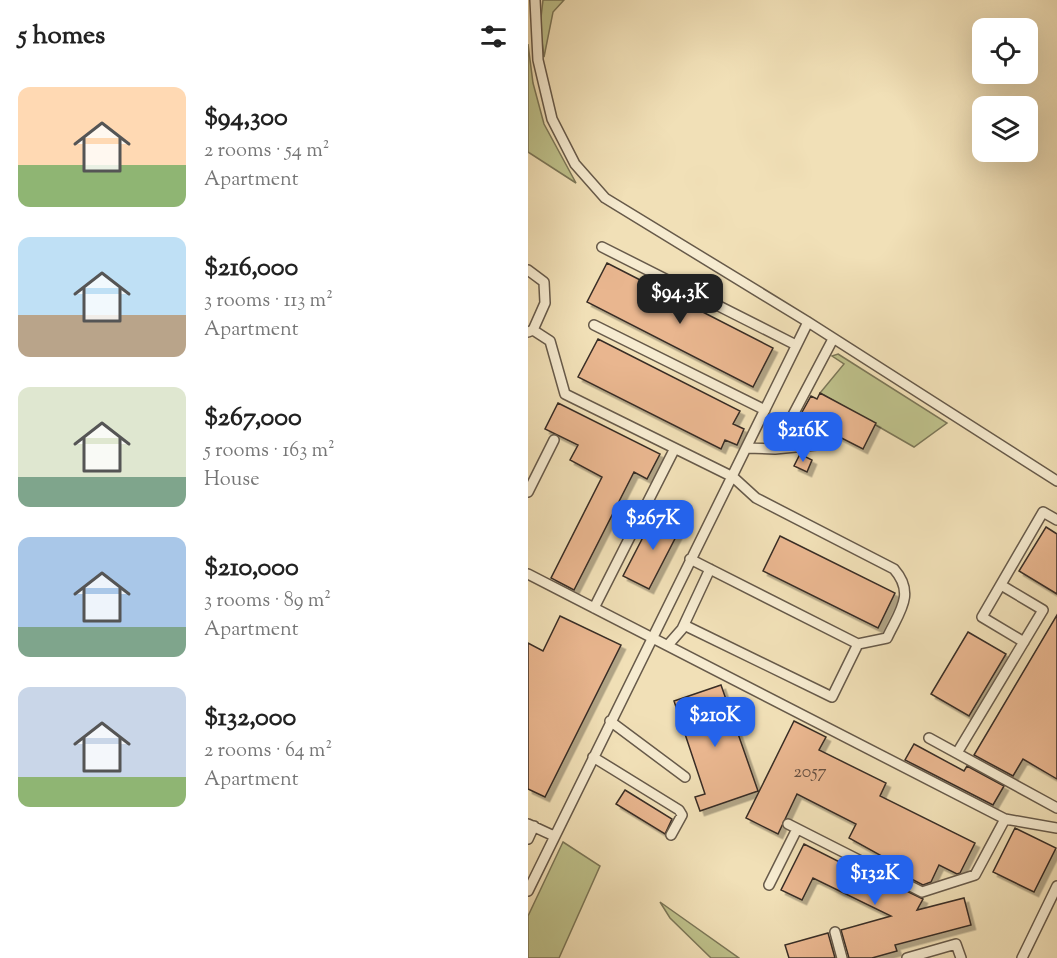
<!DOCTYPE html>
<meta charset="utf-8">
<style>
:root{--surface:#fff;--page:#f6f6f6;--text:#222;--muted:#767676;--accent:#2563eb}
body{margin:0;font-family:"Sorts Mill Goudy",serif;background:var(--page);color:var(--text);height:100vh;display:flex;flex-direction:column;font-size:22px;white-space:nowrap}
*{box-sizing:border-box;margin:0}
p{font-size:20px;color:var(--muted)}
.icon{flex:none;width:33px;height:33px;fill:none;stroke:currentColor;stroke-width:2;stroke-linecap:round;stroke-linejoin:round}
.map{position:relative;flex:1;overflow:hidden}
.sheet{display:flex;flex-direction:column;background:var(--surface);width:528px}
.sheet>*{flex:none}
.fabs{position:absolute;left:444px;top:18px;display:grid;gap:12px}
.fabs a{display:grid;place-items:center;width:66px;height:66px;border-radius:12px;background:var(--surface);box-shadow:0 6px 24px #0002;font-size:30px}
.price{position:absolute;translate:-50% -51px;padding:0 14px;border-radius:12px;background:var(--accent);color:#fff;font-size:20px;line-height:39px;filter:drop-shadow(0 2px 3px #0008)}
.price::after{content:'';position:absolute;left:50%;top:36px;width:18px;height:14px;margin-left:-9px;background:inherit;clip-path:polygon(0 0,100% 0,50% 100%)}
.price.active{background:#222;color:#fff}
ul{padding:0;list-style:none}
li{display:flex;align-items:center;gap:18px;height:150px;padding:0 18px}
li span{display:grid;place-items:center;flex:none;width:168px;height:120px;border-radius:12px;color:#555}
li>.icon{margin-inline-start:auto}
span .icon{width:72px;height:72px;fill:#fffc;stroke-width:1}
li b{font-size:26px}
h2{display:flex;justify-content:space-between;align-items:center;height:72px;padding:0 18px;font-size:26px}
main{display:flex;flex:1;min-height:0}
.map>svg:first-child{display:block}
.green{fill:#bec18b;stroke:#7c7758;stroke-width:1.5}
.building{fill:#e9b68f;stroke:#392d25;stroke-width:1.5;filter:url(#shadow)}
.lines{fill:none;stroke-linecap:round;stroke-linejoin:round}
.lane-casing{stroke:#675a4a;stroke-width:12}
.lane{stroke:#f6ebd0;stroke-width:9}
.labels{text-anchor:middle;stroke-width:4.5;stroke-linejoin:round;paint-order:stroke}
.number-label{font-size:18px;fill:#654f40}
</style>
<main>
<section class="sheet">
<h2>5 homes<svg class="icon" aria-label="filters" viewBox="0 0 24 24"><path d="M4 7h16M4 17h16"/><circle cx="9" cy="7" r="2"/><circle cx="15" cy="17" r="2"/></svg></h2>
<ul>
<li><span style="background:linear-gradient(#ffd9b3 65%,#8fb573 0)"><svg class="icon" aria-label="home" viewBox="0 0 24 24"><path d="M3 11l9-7 9 7M6 9v11h12V9"/></svg></span><div><b>$94,300</b><p>2 rooms · 54 m²</p><p>Apartment</p></div></li>
<li><span style="background:linear-gradient(#bfe0f5 65%,#b9a48a 0)"><svg class="icon" aria-label="home" viewBox="0 0 24 24"><path d="M3 11l9-7 9 7M6 9v11h12V9"/></svg></span><div><b>$216,000</b><p>3 rooms · 113 m²</p><p>Apartment</p></div></li>
<li><span style="background:linear-gradient(#dfe7d0 75%,#7fa58c 0)"><svg class="icon" aria-label="home" viewBox="0 0 24 24"><path d="M3 11l9-7 9 7M6 9v11h12V9"/></svg></span><div><b>$267,000</b><p>5 rooms · 163 m²</p><p>House</p></div></li>
<li><span style="background:linear-gradient(#a9c7e8 75%,#7fa58c 0)"><svg class="icon" aria-label="home" viewBox="0 0 24 24"><path d="M3 11l9-7 9 7M6 9v11h12V9"/></svg></span><div><b>$210,000</b><p>3 rooms · 89 m²</p><p>Apartment</p></div></li>
<li><span style="background:linear-gradient(#c9d6e8 75%,#8fb573 0)"><svg class="icon" aria-label="home" viewBox="0 0 24 24"><path d="M3 11l9-7 9 7M6 9v11h12V9"/></svg></span><div><b>$132,000</b><p>2 rooms · 64 m²</p><p>Apartment</p></div></li>
</ul>
</section>
<div class="map">
<svg width="529" height="958" viewBox="0 0 529 958">
<defs>
<filter id="shadow"><feDropShadow dx="4.5" dy="4.5" stdDeviation="0" flood-color="#0004"/></filter>
</defs>
<rect width="100%" height="100%" fill="#f1e0b7"/>
<filter id="stains"><feTurbulence type="fractalNoise" baseFrequency=".00333" numOctaves="4"/><feColorMatrix values="0 0 0 0 .2 0 0 0 0 .09 0 0 0 0 .02 0 0 0 .5 -.17"/></filter>
<radialGradient id="worn" r=".72"><stop offset=".6" stop-color="#630" stop-opacity="0"/><stop offset="1" stop-color="#630" stop-opacity=".3"/></radialGradient>
<!-- green -->
<path class="green" d="M15,0H36L25,12L16,57L12,26Z
M0,44L5,83L16,124L48,183L0,152Z
M310,354L419,423L386,447L292,393L316,364L304,356Z
M35,842L72,866L31,958H0V916Z
M132,902L211,958H183L142,918Z"/>
<!-- building -->
<path class="building" d="M79,263L245,348L225,387L59,302Z
M70,339L212,411L205,424L216,429L209,445L197,440L193,449L50,377Z
M292,393L348,423L335,449L292,427L288,434L268,423L283,396L289,399Z
M30,403L132,454L119,479L106,472L46,590L23,578L74,477L42,460L50,445L17,429Z
M272,454L284,460L279,472L266,466Z
M128,512L154,525L121,589L95,576Z
M518,527L529,534V594L491,571Z
M252,536L367,593L350,628L235,571Z
M529,615V779L495,759L485,776L446,755Z
M32,616L93,645L17,797L0,789V643L15,651Z
M440,632L478,654L441,716L403,694Z
M193,685L230,791L172,811L167,797L177,794L146,701Z
M266,721L298,737L291,750L358,783L352,796L447,843L432,873L429,874L411,865L403,882L395,885L358,866L361,860L321,838L328,824L269,794L250,834L218,818Z
M386,744L436,771L439,766L476,786L465,805L377,760Z
M97,790L144,819L137,834L88,804Z
M487,828L528,848L506,892L465,872Z
M276,844L351,882L352,878L395,899L389,910L436,898L443,925L367,945L369,951L344,958H321L313,930L363,916L285,878L274,900L253,890Z
M300,933L307,958H261L257,945Z"/>
<g class="lines">
<!-- lane casing -->
<g class="lane-casing">
<path id="lane" d="M7,0L10,60L24,119L47,164L77,198L280,322L529,481
M74,247L268,345
M0,270L16,282L17,303L5,330L0,332
M66,325L237,410
M5,330L22,341L37,394L205,477L228,498L366,569C388,594 371,612 359,638L330,644L162,559
M218,448L247,449L299,444
M247,449L305,339
M0,492L26,440
M0,574L477,819L529,828
M66,608L146,450
M156,625L304,697L330,644
M496,642L454,617L515,512L529,520
M140,645L154,629L182,569
M82,721L157,777
M401,738L529,808
M429,753L515,610L473,585
M65,757L151,810L154,815L143,835
M0,824L26,836
M260,824L394,892L447,875L477,819
M0,839L6,826
M241,885L269,829
M0,891L280,322
M307,932L314,958
M379,958L428,944L433,958
M494,958L529,886"/>
</g>
<!-- lane -->
<use href="#lane" class="lane"/>
</g>
<g class="labels">
<!-- number labels -->
<g class="number-label">
<text x="282" y="777">2057</text>
</g>
</g>
<rect width="100%" height="100%" filter="url(#stains)"/>
<rect width="100%" height="100%" fill="url(#worn)"/>
</svg>
<div class="fabs">
<a><svg class="icon" aria-label="locate" viewBox="0 0 24 24"><circle cx="12" cy="12" r="6"/><path d="M12 2v4M12 18v4M2 12h4M18 12h4"/></svg></a>
<a><svg class="icon" aria-label="layers" viewBox="0 0 24 24"><path d="M12 4l9 5-9 5-9-5zM3 14l9 5 9-5"/></svg></a>
</div>
<b class="price active" style="left:152px;top:325px">$94.3K</b>
<b class="price" style="left:275px;top:463px">$216K</b>
<b class="price" style="left:125px;top:551px">$267K</b>
<b class="price" style="left:187px;top:748px">$210K</b>
<b class="price" style="left:347px;top:906px">$132K</b>
</div>
</main>
